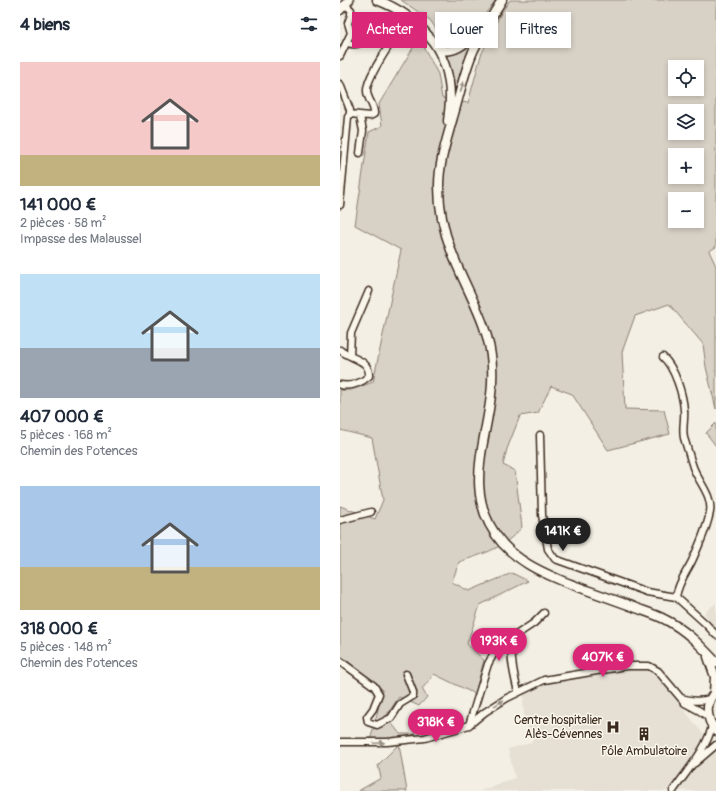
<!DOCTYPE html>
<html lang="fr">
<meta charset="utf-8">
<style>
:root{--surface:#fff;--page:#f2f2f3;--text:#1f2937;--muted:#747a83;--accent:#db2777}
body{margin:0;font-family:Pangolin,sans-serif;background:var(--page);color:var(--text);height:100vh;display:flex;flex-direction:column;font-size:15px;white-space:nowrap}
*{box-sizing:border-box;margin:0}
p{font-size:13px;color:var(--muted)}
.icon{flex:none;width:22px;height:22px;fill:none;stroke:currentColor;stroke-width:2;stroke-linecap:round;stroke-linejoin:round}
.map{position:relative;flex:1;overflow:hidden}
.panel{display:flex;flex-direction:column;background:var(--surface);width:340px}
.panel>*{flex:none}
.guide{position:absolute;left:12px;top:12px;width:304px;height:36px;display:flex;gap:8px}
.tools{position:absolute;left:328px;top:60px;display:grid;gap:8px}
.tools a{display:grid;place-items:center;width:36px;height:36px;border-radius:0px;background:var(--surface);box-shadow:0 2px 6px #0003;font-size:20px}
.price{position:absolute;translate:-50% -34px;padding:0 9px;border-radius:14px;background:var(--accent);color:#fff;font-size:13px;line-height:26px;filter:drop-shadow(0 1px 2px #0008)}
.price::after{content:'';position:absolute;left:50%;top:24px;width:12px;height:9px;margin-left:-6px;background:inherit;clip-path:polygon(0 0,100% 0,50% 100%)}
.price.selected{background:#222;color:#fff}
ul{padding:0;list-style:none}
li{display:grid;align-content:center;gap:8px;height:212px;padding:0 20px}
li span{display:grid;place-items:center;height:124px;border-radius:0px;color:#555}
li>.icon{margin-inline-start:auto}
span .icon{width:72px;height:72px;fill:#fffc;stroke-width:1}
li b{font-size:17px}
h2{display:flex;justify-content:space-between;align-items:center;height:48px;padding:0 20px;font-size:17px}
.tag{padding:0 14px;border-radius:0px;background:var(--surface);box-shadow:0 2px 6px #0003;font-size:14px;line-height:36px}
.tag.selected{background:var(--accent);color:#fff}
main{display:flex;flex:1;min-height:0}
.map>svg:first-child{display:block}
.built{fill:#e5dfd4}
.green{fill:#d8d1c6;stroke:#8a7e72;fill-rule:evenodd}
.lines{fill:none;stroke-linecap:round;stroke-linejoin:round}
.minor-casing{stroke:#3b2a1e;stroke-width:9}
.major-casing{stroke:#3b2a1e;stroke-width:11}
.minor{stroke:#fbf7ec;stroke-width:6}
.major{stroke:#fbf7ec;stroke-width:8}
.oneway{fill:#9b9085}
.labels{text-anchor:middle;stroke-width:3;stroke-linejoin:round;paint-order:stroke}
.poi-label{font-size:12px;fill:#3b2a1e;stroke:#fbf7ec;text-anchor:end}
</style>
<main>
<section class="panel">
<h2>4 biens<svg class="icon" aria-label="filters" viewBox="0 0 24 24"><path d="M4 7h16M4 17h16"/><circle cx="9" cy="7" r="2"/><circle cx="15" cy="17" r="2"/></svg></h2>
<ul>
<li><span style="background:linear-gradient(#f6c9c9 75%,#c2b280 0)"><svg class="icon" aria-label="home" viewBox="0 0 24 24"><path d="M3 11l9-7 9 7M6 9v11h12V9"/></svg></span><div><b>141 000 €</b><p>2 pièces · 58 m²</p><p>Impasse des Malaussel</p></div></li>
<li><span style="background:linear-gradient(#bfe0f5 60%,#9aa5b1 0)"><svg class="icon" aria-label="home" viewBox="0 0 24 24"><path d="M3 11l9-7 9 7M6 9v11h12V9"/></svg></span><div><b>407 000 €</b><p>5 pièces · 168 m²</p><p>Chemin des Potences</p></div></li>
<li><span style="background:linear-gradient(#a9c7e8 65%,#c2b280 0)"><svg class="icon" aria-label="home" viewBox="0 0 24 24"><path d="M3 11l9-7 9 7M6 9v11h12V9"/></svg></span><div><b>318 000 €</b><p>5 pièces · 148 m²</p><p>Chemin des Potences</p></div></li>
</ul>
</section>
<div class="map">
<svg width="376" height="791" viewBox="0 0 376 791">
<rect width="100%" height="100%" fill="#f3efe4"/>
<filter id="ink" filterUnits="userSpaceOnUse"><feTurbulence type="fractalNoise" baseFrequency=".025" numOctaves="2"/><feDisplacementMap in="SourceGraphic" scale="8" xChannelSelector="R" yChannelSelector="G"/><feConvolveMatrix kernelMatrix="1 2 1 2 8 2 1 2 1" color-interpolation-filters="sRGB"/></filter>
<g filter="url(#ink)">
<!-- built -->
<path class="built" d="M376,603V628L364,613Z
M288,669L309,670L326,687L364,735L376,743V791H140L175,778L168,749L190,743L193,739L185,721L183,706L184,694L218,679Z"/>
<!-- green -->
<path class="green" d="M61,0H156L131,32L115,44L104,40L90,20Z
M170,0H376V247L369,251L376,266V409L366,367L363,344L329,304L295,316L282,352L285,409L324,410L330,434L268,450L232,394L211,386L198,413L180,416L167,449L163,465L175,471L182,527C163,549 145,553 119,562L112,582L129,591L172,573L188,581L140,605L127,644L144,660L135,694L94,674L82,689L87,697L79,706L59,697L46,716L60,734H76L59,738L30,741L43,690L0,655V506L35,519L43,500L32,438L0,430V390H11L33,382L61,250L15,225L29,132L42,126L39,104L79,38L98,74L102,98L128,103L141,55L161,13ZM335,67H357V89H335ZM335,111H357V133H335ZM335,155H357V177H335ZM335,199H357V221H335Z
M133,40H134L117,87L115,88L107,56L116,53Z
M376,423V446L366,433Z
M59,744L67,791H18L41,778L38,765Z"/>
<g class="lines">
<!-- minor casing -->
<g class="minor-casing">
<path id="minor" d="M7,43C22,48 24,38 32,27
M0,56L11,33L8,23L11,15V10L5,4
M0,84L10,110V114L8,117L0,205
M10,114L30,116L34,114C35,106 27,99 27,91C26,79 47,49 54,38
M20,116L23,131L20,153
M0,350C10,359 30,359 29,376C20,384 11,387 0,385
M10,355L11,333L29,291
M323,357C335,368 343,395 344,410C345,420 342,428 344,438C347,447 350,458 353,467C358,481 373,496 370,512C367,529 359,545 352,561C346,573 338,583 336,597L366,624L376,635
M200,435L202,515L208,549L215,559L307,592L336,597
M0,520L31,512
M176,635C166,646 175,679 178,692
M0,661L34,686L39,694L33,709L27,717L28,722L37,725L51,718L60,704L73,696V692L66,674
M341,698C352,701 359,702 370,699
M129,725L148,664L163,637L176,635L194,623L204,613
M0,742H47L85,738L129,725L145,712L167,698L204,680L286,666H309L318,671L345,703L360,711L368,717
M355,763L376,745
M333,791C346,772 367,749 372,726"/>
</g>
<!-- major casing -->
<g class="major-casing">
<path id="major" d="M37,0C79,16 110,50 110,97C110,105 109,113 108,121
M162,0C155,11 149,21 143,32C140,39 135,46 132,54C124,73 119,97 113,117C107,139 99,162 99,186C99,208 103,229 111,250C125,289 150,324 152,366C156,429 114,488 163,544C179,561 197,570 218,579C242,589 267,597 291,606C303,611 315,614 326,620C346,630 361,646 376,662
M0,10L9,0
M96,45L103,50C120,54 135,33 146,22
M368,657L375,677L374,693
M376,691C364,703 366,719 376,731"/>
</g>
<!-- minor -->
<use href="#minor" class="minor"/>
<!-- major -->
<use href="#major" class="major"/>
</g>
<!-- one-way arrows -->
<defs><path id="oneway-solid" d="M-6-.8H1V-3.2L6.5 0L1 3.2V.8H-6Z"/></defs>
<g class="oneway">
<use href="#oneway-solid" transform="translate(122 87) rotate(-74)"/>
<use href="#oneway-solid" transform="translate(159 703) rotate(-32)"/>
<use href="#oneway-solid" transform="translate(39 743) rotate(-3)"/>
</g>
</g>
<!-- icons -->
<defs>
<g id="hospital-bare" transform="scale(1.08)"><path d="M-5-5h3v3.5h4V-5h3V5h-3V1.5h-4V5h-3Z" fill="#3b2a1e" stroke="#fbf7ec" stroke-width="2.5" paint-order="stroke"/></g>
<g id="building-bare" transform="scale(1.08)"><path d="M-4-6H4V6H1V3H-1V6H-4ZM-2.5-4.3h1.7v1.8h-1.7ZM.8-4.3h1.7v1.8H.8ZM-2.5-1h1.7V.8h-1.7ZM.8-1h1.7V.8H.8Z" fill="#3b2a1e" stroke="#fbf7ec" stroke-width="2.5" paint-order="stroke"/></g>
</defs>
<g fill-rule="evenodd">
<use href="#hospital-bare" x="273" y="727"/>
<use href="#building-bare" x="304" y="734"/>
</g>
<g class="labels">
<!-- poi labels -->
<g class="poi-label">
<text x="262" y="724">Centre hospitalier<tspan x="262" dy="14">Alès-Cévennes</tspan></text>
<text x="304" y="755" text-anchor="middle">Pôle Ambulatoire</text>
</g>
</g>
</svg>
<div class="tools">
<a><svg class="icon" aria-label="locate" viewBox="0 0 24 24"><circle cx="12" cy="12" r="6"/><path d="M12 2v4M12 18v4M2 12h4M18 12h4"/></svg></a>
<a><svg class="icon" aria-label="layers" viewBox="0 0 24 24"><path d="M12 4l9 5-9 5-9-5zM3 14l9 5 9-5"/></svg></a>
<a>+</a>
<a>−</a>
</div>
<b class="price selected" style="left:223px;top:552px">141K €</b>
<b class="price" style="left:159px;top:662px">193K €</b>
<b class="price" style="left:263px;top:678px">407K €</b>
<b class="price" style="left:96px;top:743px">318K €</b>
<div class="guide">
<a class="tag selected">Acheter</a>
<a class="tag">Louer</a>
<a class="tag">Filtres</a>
</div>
</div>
</main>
